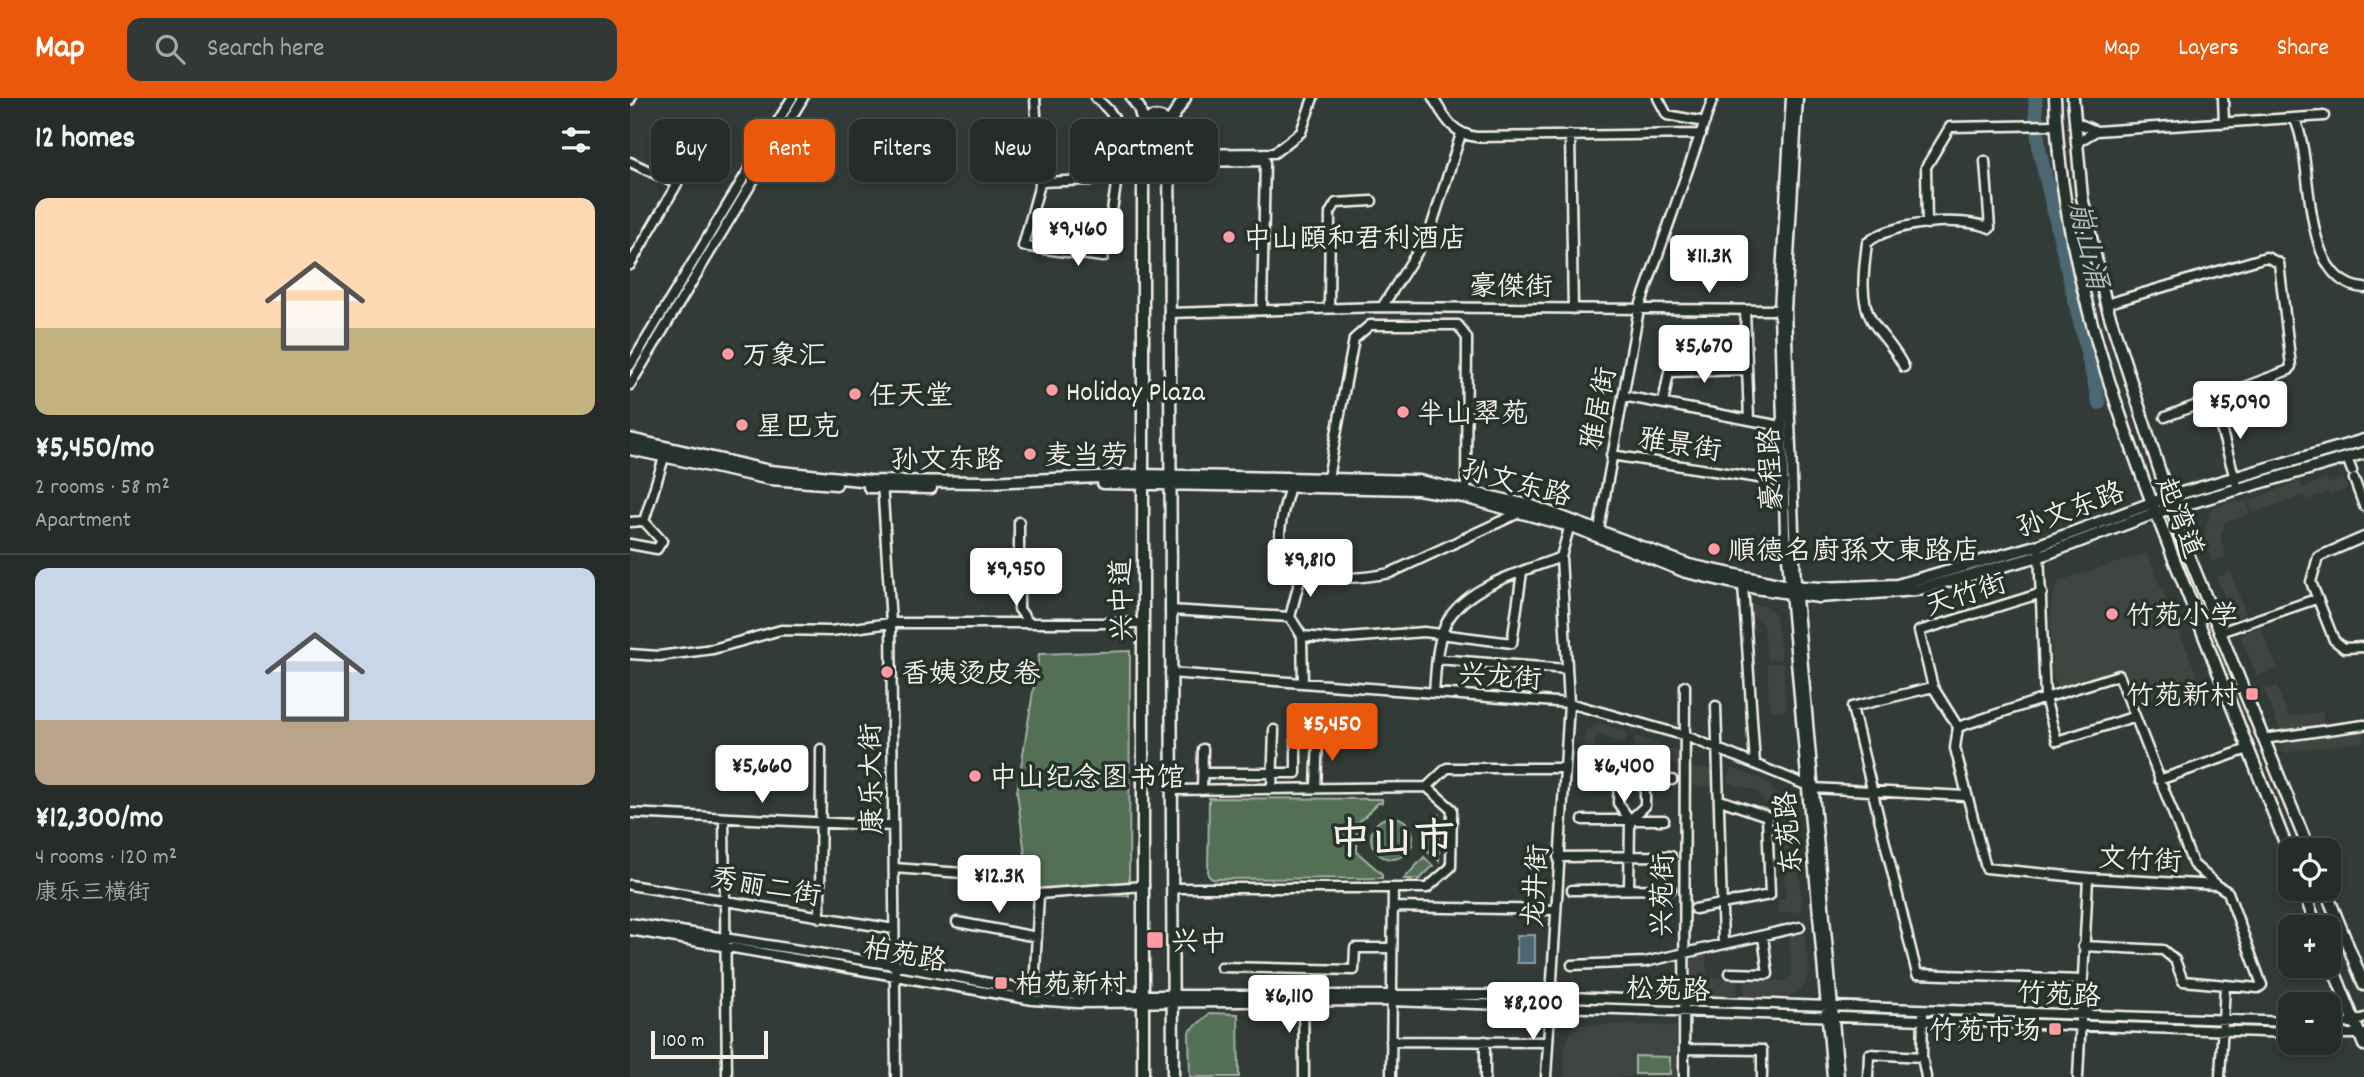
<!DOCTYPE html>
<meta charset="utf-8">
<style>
:root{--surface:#262c29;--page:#323835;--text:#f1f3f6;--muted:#a4a7a8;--line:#424846;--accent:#ea580c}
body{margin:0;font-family:Dekko,"LXGW WenKai TC",sans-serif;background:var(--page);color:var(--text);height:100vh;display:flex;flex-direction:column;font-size:26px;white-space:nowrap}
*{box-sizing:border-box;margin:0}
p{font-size:23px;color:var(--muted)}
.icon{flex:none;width:38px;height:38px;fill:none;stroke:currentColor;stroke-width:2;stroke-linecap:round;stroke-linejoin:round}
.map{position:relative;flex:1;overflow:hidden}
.side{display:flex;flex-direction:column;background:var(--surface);width:630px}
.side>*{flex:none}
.top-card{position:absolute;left:21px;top:21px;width:665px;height:63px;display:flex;gap:14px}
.tools{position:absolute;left:1648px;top:740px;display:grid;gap:14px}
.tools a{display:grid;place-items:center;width:63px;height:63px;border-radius:14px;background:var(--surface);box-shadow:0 4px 10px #0003,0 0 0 2px var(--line);font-size:35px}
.scale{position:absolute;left:21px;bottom:18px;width:117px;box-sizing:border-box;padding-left:7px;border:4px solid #f4f1e8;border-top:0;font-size:19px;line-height:24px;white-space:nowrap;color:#f4f1e8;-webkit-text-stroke:5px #26332d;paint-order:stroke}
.price{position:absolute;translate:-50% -60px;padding:0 16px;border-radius:7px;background:#fff;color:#222;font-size:23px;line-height:46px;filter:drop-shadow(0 2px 4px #0008)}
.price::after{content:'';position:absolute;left:50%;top:42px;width:21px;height:16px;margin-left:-10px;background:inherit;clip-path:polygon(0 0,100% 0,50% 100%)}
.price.active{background:var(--accent);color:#fff}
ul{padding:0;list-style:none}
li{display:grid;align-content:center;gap:14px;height:371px;padding:0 35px}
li+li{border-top:2px solid var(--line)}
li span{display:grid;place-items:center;height:217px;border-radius:14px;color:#555}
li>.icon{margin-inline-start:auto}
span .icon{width:126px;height:126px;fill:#fffc;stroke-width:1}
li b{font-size:30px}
h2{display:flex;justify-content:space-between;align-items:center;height:84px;padding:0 35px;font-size:30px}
.pill{padding:0 24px;border-radius:14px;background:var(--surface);box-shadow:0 4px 10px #0003,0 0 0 2px var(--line);font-size:24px;line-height:63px}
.pill.active{background:var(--accent);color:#fff}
header{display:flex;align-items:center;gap:42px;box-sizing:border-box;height:98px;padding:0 35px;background:var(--accent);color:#fff}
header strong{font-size:33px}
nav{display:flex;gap:38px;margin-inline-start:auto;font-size:24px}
.search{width:490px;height:63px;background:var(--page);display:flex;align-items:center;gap:18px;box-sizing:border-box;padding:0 24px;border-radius:14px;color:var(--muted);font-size:26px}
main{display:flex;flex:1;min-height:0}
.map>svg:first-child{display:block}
.built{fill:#414443}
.green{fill:#526f57;stroke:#a3b0a0;stroke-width:2}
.water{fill:#4c6772;stroke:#8f9ea1;stroke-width:2}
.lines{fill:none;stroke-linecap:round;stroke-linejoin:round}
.river{stroke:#4c6772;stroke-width:14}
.minor-casing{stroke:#f4f1e8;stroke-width:13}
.major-casing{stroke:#f4f1e8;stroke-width:15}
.minor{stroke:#26332d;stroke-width:8}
.major{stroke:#26332d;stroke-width:10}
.poi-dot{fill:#ff9aa2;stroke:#26332d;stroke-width:2.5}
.labels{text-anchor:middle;stroke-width:7;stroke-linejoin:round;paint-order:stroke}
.poi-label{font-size:28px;fill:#f4f1e8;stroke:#26332d;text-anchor:start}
.street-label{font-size:28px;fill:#f4f1e8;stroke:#26332d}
.water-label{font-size:30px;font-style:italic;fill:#b1bab9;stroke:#26332d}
.town-label{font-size:42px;font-weight:bold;fill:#f4f1e8;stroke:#26332d}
</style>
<header>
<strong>Map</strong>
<div class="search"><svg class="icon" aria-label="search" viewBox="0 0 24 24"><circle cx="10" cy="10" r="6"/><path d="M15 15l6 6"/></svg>Search here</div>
<nav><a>Map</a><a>Layers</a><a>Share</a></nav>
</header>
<main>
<section class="side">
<h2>12 homes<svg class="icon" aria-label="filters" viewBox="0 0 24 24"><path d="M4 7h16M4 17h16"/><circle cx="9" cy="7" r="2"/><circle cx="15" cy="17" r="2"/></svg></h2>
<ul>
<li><span style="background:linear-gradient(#ffd9b3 60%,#c2b280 0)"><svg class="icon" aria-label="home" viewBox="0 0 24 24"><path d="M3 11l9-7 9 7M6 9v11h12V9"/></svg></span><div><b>¥5,450/mo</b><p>2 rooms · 58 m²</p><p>Apartment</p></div></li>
<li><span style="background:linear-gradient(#c9d6e8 70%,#b9a48a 0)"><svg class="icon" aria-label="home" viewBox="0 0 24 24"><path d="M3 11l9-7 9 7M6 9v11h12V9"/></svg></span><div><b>¥12,300/mo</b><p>4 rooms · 120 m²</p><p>康乐三横街</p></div></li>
</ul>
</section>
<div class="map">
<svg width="1734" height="979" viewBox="0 0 1734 979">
<rect width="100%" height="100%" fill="#323b37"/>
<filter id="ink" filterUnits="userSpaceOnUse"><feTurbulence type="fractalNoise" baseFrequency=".0143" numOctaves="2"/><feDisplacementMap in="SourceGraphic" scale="14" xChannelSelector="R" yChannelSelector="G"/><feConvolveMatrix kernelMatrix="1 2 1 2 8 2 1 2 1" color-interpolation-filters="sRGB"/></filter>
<g filter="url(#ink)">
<!-- built -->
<path class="built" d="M1713,380L1717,391L1700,397L1698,394L1676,402L1674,397L1623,415L1619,403L1669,383L1672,390L1696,381L1698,386Z
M1607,402L1609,405L1617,403L1621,416L1595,424L1590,442L1596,459L1582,464L1573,442L1581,411Z
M1517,455L1570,584L1507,607L1495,573L1430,591L1422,577L1421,531L1422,502L1429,483Z
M1601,474L1616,516L1602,521L1587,479Z
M1119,505L1138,509L1145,516L1152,561L1138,562L1133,528L1129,521L1119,519Z
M1630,529L1647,570L1627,578L1610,537Z
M1153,565L1156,612L1140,613L1137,566Z
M1647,589L1658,618L1692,614L1694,628L1656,634L1649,630L1634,592Z
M971,625L998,635L994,646L971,637L966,639L959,675H949L956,632Z
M1734,634V643L1652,655L1650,646Z
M1006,638L1053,655L1049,668L1002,652Z
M1060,670L1087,671L1086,689L1060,688Z
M1102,670L1136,683L1164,717L1172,813L1149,815L1148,802L1156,801L1150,723L1126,693L1097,684Z
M1174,835L1179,872L1175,887L1160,899L1114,898L1115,882L1155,883L1162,878L1159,837Z
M1062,856H1076L1077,880L1107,881V897H1069L1062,889Z
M944,926L1046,928V979H934V950Z"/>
<!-- green -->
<path class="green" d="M500,553L499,798L400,796L387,694L409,556Z
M579,700L752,701V705H748L728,725L727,754L752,776V780L582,781L578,777Z
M809,717V763L798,754V725Z
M741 740a21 21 0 1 1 42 0a21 21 0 1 1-42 0Z
M794,759L803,768L790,781H774Z
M580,915L608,916L609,979H560L559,934Z
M1005,958L1040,959V976H1005Z"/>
<!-- water -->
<path class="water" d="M887,837H905V865H887Z"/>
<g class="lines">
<!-- river -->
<path class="river" d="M1405,0L1409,51L1469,305"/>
<!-- minor casing -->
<g class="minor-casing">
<path id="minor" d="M405,0L410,86L393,148L473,159C480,123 494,62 486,26C484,15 474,8 466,0
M803,0C815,20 822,35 846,39L1071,36
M1028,0L1037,17L1075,24
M1161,0L1149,212L1155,436L1202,979
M1168,0L1156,212L1166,488L1209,979
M1593,0L1594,25
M0,2L1,0
M1664,20C1686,60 1667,185 1734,190
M1445,24L1466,33
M940,37L943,211
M1446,45L1466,33L1694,18
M539,56L644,55L671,34L683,0
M0,64L47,86L0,167
M540,64L635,63L632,212
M410,84L512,80
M1297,126L1296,69L1320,29L1426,27
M1476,206L1636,159L1649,165L1661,268L1659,272L1535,319
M752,209L799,136L831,36
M699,210L700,115L706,105L742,103
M1115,212L1119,322
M539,215L752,209L1149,212
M0,268L162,0
M1274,269C1264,249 1253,240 1242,223C1229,202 1234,169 1237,145C1261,124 1331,118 1360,130L1355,63
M0,287L173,0
M993,298L1151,328
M1583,302L1608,391
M1033,305L1039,274L1117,272
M981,357L1154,384
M1717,360L1722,373
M698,380L724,241L740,227H828L837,240L836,391
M1724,381L1734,408
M252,384L261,525L266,979
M660,388C652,417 641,449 662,474C692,483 731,481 760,475L893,413
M14,423L34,360
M0,424L14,423L32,443L27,451L0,446
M389,424V511L399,525
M969,431L1009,211L1083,0
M1734,439L1688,459L1681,484L1704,542L1714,550L1734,549
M1409,453L1415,600L1489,577L1563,766L1587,787L1458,780L1356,770L1325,650L1328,629L1415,600L1427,643L1503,619
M1113,487L1125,666
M1412,495L1289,533L1303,589L1222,609L1287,876L1451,882
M540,512L660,519L672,538L673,585
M660,519L671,477
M1590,534L1686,501
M672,538L705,541L794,534L882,545L892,474
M0,556L29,558L83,551L151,532L201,533L261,525H512
M807,561L937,571
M540,575L939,605L1056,638L1183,690L1335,698
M1303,589L1328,629
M804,595C806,571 806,541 819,520C841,486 895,473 931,459
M1086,608L1093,846
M1633,641L1734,627
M573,675H666V631
M954,680L1042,682
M989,681L988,705L1000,722L999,791
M1529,682L1618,651
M686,690L688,639
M642,691L644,632
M541,692L797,689L817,670H935
M572,692L573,651
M0,715L263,728
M94,720L97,979
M953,722H1034
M1000,722L1015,708V682
M928,759L1041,758
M264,770L360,777L409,796L514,788
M0,787L264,831
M542,790H797L821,769L822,711L797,689
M942,792L1041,791
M763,809L925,812
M1065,811L1140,797L1137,718L1090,702
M190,820L191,651
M327,824L407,839
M0,825L264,867L390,891L446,897H882L1661,924
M0,832L403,902L448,905L761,903L1661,935
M1453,848L1533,852L1545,862L1553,883L1628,890L1632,887L1598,794L1587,787
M942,867L1015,864L1170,829
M591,869L724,872L725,850H762
M1100,875L1138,876L1133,838
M404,893L409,796
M673,899L674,979
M1293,917L1292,959L1296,979
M1699,925H1724L1734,920
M1699,936H1734
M761,943L917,944
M1054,951L1132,952V979
M761,979L763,791
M855,979V943
M916,979L939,605L931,459L941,423
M1054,979L1055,588
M1238,979L1239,956L1292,959
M1448,979L1458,780
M1590,979L1595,887"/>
</g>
<!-- major casing -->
<g class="major-casing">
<path id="major" d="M502,0L509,10L513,24V979
M1425,0C1431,169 1491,328 1553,484C1589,576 1625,668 1661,760
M1443,0L1452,99L1476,206L1550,436L1679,752
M513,24C523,18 529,17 539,25
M539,25L543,979
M539,25L555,0
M0,341L140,373L240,383L359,384L511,377L789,383L902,408L1059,467L1158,488L1191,490L1267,487L1409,447L1538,399L1734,342
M0,351L140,381L206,386
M473,385L788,391L834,399L947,430L1056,474L1125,490L1189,499L1286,492L1413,457L1525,415L1734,355
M239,389L301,390
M1673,791L1687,830
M1695,791L1734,887
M1699,860L1734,947"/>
</g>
<!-- minor -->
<use href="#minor" class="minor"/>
<!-- major -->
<use href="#major" class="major"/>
</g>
</g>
<!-- markers -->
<g class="poi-dot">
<circle cx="599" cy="139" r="7"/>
<circle cx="98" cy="256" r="7"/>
<circle cx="422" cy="292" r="7"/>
<circle cx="225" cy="296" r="7"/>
<circle cx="773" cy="314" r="7"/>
<circle cx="112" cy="327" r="7"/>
<circle cx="400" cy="356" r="7"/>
<circle cx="1084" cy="451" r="7"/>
<circle cx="1482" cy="516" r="7"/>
<circle cx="257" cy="574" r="7"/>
<rect x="1615" y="589" width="14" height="14" rx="3.5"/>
<circle cx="345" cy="678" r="7"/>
<rect x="516" y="833" width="18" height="18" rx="3.5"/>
<rect x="364" y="878" width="14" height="14" rx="3.5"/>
<rect x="1418" y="924" width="14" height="14" rx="3.5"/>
</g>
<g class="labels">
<!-- poi labels -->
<g class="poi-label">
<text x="613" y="149">中山頤和君利酒店</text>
<text x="112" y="266">万象汇</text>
<text x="436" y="302">Holiday Plaza</text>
<text x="239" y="306">任天堂</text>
<text x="787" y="324">半山翠苑</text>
<text x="126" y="337">星巴克</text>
<text x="414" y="366">麦当劳</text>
<text x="1098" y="461">順德名廚孫文東路店</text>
<text x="1496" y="526">竹苑小学</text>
<text x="271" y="584">香姨烫皮卷</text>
<text x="1608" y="606" text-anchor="end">竹苑新村</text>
<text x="359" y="688">中山纪念图书馆</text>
<text x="541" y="852">兴中</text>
<text x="385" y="895">柏苑新村</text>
<text x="1411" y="941" text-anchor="end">竹苑市场</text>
</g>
<!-- street labels -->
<g class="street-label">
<text x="881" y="197">豪傑街</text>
<text transform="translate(967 310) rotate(-79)" y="10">雅居街</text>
<text transform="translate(1050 345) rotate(9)" y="10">雅景街</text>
<text x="317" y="370">孙文东路</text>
<text transform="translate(1139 371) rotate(-92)" y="10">豪程路</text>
<text transform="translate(887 383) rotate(15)" y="10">孙文东路</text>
<text transform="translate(1440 410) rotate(-20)" y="10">孙文东路</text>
<text transform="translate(1551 419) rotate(68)" y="10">起湾道</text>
<text transform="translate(1335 495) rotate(-18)" y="10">天竹街</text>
<text transform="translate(490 502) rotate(-91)" y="10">兴中道</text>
<text transform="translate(870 577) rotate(4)" y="10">兴龙街</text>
<text transform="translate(240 681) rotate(-91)" y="10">康乐大街</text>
<text transform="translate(1157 735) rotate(-95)" y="10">东苑路</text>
<text transform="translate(1510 760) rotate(3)" y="10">文竹街</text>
<text transform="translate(136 787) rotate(10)" y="10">秀丽二街</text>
<text transform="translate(904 788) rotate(-86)" y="10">龙井街</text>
<text transform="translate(1031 797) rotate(-89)" y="10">兴苑街</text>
<text transform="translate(275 855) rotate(10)" y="10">柏苑路</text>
<text transform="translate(1038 890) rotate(2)" y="10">松苑路</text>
<text transform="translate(1429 895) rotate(3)" y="10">竹苑路</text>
</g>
<!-- water labels -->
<g class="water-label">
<text transform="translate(1459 147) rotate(77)" y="10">崩山涌</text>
</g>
<!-- town labels -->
<g class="town-label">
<text x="762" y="754">中山市</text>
</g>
</g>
</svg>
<div class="tools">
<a><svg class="icon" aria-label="locate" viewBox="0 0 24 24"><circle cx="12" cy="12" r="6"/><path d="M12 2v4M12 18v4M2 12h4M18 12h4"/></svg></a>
<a>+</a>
<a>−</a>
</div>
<div class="scale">100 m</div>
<b class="price" style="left:448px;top:170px">¥9,460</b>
<b class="price" style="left:1079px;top:197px">¥11.3K</b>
<b class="price" style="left:1074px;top:287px">¥5,670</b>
<b class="price" style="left:1610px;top:343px">¥5,090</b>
<b class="price" style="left:680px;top:501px">¥9,810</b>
<b class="price" style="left:386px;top:510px">¥9,950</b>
<b class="price active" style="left:702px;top:665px">¥5,450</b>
<b class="price" style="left:132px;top:707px">¥5,660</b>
<b class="price" style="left:994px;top:707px">¥6,400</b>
<b class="price" style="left:369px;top:817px">¥12.3K</b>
<b class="price" style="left:659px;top:937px">¥6,110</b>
<b class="price" style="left:903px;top:944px">¥8,200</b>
<div class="top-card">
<a class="pill">Buy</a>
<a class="pill active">Rent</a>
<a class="pill">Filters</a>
<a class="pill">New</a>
<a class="pill">Apartment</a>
</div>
</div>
</main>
